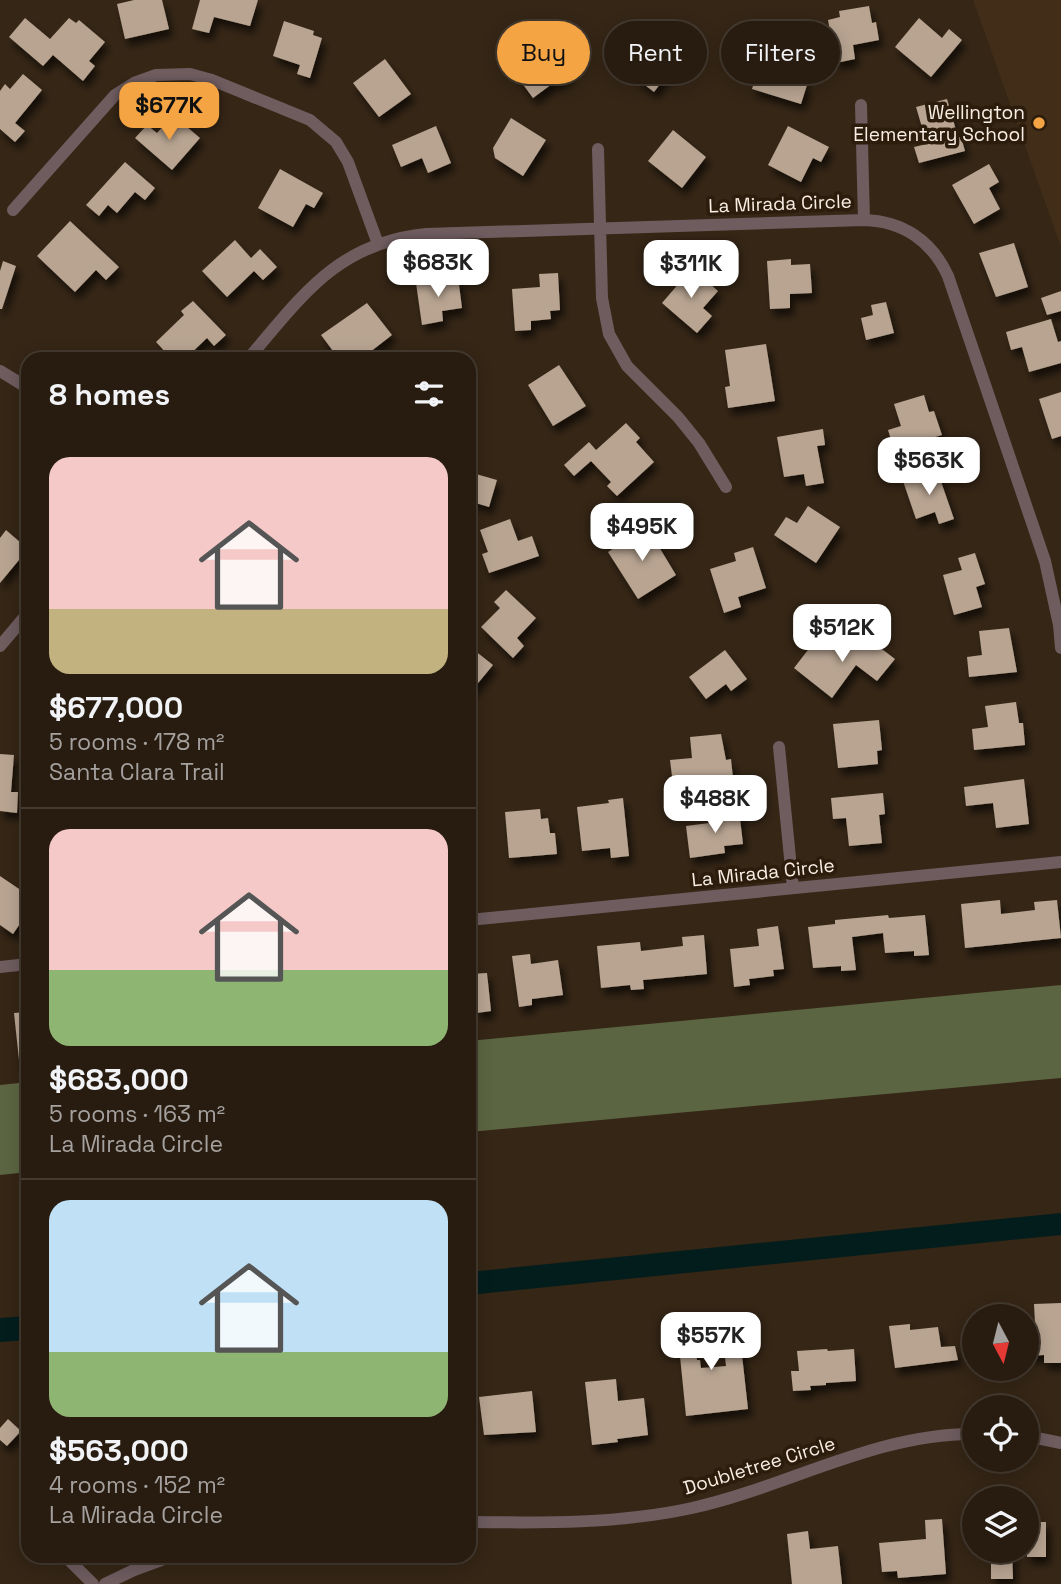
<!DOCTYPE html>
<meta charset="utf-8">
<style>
:root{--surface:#281c10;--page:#34291e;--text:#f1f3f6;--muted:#a5a19f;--line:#443a30;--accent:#f4a443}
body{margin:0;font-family:"Space Grotesk",sans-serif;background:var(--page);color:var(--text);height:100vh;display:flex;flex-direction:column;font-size:26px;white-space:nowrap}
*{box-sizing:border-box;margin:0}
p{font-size:23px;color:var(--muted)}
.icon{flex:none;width:38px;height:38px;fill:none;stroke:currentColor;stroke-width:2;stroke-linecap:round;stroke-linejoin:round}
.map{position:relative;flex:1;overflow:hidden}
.drawer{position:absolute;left:21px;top:352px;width:455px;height:1211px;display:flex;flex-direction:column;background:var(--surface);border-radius:21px;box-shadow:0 4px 18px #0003,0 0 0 2px var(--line)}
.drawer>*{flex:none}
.top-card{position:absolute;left:497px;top:21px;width:458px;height:63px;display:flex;gap:14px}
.needle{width:46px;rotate:173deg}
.tools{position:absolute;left:962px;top:1304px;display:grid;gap:14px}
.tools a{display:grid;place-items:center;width:77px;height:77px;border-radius:50%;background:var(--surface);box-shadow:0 4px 18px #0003,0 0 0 2px var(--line);font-size:35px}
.price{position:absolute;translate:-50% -60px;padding:0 16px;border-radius:14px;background:#fff;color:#222;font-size:23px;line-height:46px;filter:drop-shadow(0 2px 4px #0008)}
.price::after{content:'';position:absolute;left:50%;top:42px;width:21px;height:16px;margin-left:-10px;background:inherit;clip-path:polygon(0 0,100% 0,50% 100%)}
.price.on{background:var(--accent);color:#111}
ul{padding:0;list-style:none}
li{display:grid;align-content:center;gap:14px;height:371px;padding:0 28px}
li+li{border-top:2px solid var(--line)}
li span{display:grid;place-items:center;height:217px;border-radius:21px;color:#555}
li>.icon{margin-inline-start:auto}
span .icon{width:126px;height:126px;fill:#fffc;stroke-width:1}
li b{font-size:30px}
h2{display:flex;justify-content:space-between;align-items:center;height:84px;padding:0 28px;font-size:30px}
.pill{padding:0 24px;border-radius:32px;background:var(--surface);box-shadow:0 4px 18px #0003,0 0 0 2px var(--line);font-size:24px;line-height:63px}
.pill.on{background:var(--accent);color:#111}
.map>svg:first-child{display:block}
.built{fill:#422d18}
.forest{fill:#5c6542}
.water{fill:#031d1d}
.building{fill:#b8a491;filter:url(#shadow)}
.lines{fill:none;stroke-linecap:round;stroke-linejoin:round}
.street{stroke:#6e5c5f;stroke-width:12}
.poi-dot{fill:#f4a443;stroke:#2b1c0c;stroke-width:2.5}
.labels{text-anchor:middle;stroke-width:7;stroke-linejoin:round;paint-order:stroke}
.poi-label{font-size:19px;fill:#f9eee4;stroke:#2b1c0c;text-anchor:end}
.street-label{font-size:19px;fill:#f9eee4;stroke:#2b1c0c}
</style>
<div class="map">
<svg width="1061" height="1584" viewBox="0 0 1061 1584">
<defs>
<filter id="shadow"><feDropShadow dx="4" dy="7" stdDeviation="3.5" flood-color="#0009"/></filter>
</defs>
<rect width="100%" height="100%" fill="#352616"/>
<!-- built -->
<path class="built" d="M973,0H1061V247Z"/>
<!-- forest -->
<path class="forest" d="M1061,985V1078L469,1132V1041Z
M28,1082V1172L0,1175V1085Z"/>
<!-- water -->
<path class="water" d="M1061,1213V1235L469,1295V1272Z
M28,1316V1340L0,1342V1318Z"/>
<!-- building -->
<path class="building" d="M134,0H162L169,29L125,39L117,4Z
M200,0H258L250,26L214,17L209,33L192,29Z
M869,6L872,23L876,22L879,40L853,45L855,59L836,63L828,20L840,17L839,11Z
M25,18L50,39L69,18L76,23L79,20L105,42L89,61L95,66L83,81L53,55L43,66L9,37Z
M919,18L942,38L949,29L962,40L931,77L895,47Z
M284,21L314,31L313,35L322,38L310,78L297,74L300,65L273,56Z
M565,34L577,51L562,62L571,74L558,84L556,81L533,98L508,64L520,55L525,62Z
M639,44L657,58L665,46L680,58L654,92L637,79L639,76L624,64Z
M778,48L810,58L802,84L807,85L801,104L752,89L759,67L771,71Z
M385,59L411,94L379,117L353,83Z
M23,74L42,90L15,123L25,131L15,142L0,129V91L5,84L10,89Z
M947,99L958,137H961L965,151L919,163L914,147L927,144L916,107Z
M173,115L200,138L172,170L135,138L147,125L157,133Z
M511,118L546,140L523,176L495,158L493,148Z
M436,126L451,163L428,173L422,158L401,167L392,145Z
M788,126L829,147L821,162L813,158L801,182L768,165Z
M673,130L706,157L682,188L648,161Z
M125,162L155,188L145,200L135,192L117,213L108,205L99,216L86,205Z
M989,164L999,182L989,188L1000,209L974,224L952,185Z
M280,169L323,193L314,208L306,204L293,227L258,208Z
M70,221L119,267L106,280L96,270L75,292L37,256Z
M235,240L251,258L260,249L277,267L263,280L254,271L227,297L202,271Z
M1014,243L1028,287L996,297L979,253Z
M791,259V265L810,264L812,293L790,294V308L770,309L767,261Z
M3,261L16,266L2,309H0V271Z
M692,268L718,291L703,308L712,316L697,333L662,303Z
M558,273L560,310L550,311L551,319L531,321V330L515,331L512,289L540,287L539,274Z
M458,277L462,308L442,311L443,321L422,325L416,283Z
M1061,291V311L1047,315L1041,298Z
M193,301L226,335L214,346L207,338L185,359H172L156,342L184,315L181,311Z
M886,302L894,333L866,340L861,318L873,315L871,305Z
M367,303L392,335L361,359H339L321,335Z
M1051,319L1058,342L1061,341V363L1029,372L1022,347L1011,350L1006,332Z
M766,344L775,401L728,408L725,387L730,386L725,350Z
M559,365L586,406L553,426L528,385Z
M1061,392V436L1052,439L1039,399Z
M924,395L929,412L934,411L942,435L894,449L888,430L901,426L894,404Z
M626,423L640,438L636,442L654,462L617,496L607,486L611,482L591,461L574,476L564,465L589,442L596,450Z
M823,429L825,445L817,446L824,483L806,486L804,474L784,477L777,437Z
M937,470L954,519L939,524L935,512L916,519L903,481Z
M469,472L497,480L489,507L469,501Z
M808,506L840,527L816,563L774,535L786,517L797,523Z
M510,519L518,541L532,536L539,556L489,573L482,554L488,552L480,530Z
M647,527L676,575L638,599L608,552Z
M6,530L28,549L0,583V538Z
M753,547L766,588L738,597L741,607L724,613L710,569L736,561L734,553Z
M975,553L985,584L976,587L982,607L954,615L943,575L962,570L958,558Z
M506,590L536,618L517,638L524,646L513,658L481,627L500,608L494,602Z
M1009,628L1017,672L969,677L967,657L982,655L979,631Z
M818,637L841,655L850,643L857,648L866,637L895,659L877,681L856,665L832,698L794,668Z
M469,646L493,665L469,694Z
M725,650L747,679L731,691L726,684L706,699L689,677Z
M1016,702L1019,723H1023L1025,745L974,750L972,729L988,727L985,706Z
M879,720L882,750L877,751L878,764L838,768L833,724Z
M721,734L726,760L731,759L733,778L688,782L687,775L672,776L670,760L692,758L690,737Z
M0,754L14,755L11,792H18L17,813L0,811Z
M1024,779L1029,824L996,828L993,803L966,806L964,787Z
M883,793L885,814L879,815L882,843L849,846L846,818L833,819L831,798Z
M623,798L629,856L611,858L610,848L582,851L577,807L609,803L608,800Z
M540,809L541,819L548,818L550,833H555L557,854L509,858L505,812Z
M739,810L743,844L724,846L725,853L690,858L686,826L717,822L716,814Z
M0,876L28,895V912L13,934L0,925Z
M1000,900L1001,914L1035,910L1034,902L1057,900L1061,938L965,948L961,904Z
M888,915L889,918L925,915L929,955L914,956V951L885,953L883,933L852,937L856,970L841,971V966L813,968L808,927L835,924V920Z
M778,926L784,969L773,970L774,976L749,979L750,985L734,987L730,949L759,946L757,929Z
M704,935L707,974L643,980L644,989L631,990L630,985L601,988L597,946L640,942L641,951L683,946L682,937Z
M530,954L531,964L558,960L563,995L532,999V1005L519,1007L512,956Z
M487,973L491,1011L477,1013L476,1004L469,1005V974Z
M28,1012V1069H20L14,1013Z
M1061,1303V1363H1044V1355L1027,1356V1323H1035L1034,1304Z
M702,1313L704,1335L695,1336L697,1360H700L701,1368L726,1366L722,1330L739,1328L748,1409L686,1416L676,1316Z
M910,1324V1330L938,1327L941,1347L955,1346L958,1360L895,1368L889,1326Z
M827,1349L828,1351L854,1349L856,1381L826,1383V1385L810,1386L811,1390L793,1391L791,1371H799L797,1351Z
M616,1379L618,1401L644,1398L648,1435L617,1439L618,1442L592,1445L585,1382Z
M532,1391L536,1432L484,1435L479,1397Z
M8,1419L21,1431L7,1446L0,1440V1428Z
M942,1519L946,1574L898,1578L897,1571L882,1572L879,1543L926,1539L925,1520Z
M1027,1522H1046V1557H1027Z
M808,1531L810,1549L838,1546L842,1584H792L787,1534Z
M991,1550H1012L1013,1579H991Z"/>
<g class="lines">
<!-- street -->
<path class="street" d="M861,105L864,220
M598,149L602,298L609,334L627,366L678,417L699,443L726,487
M13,210L115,95L134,83L156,75L190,74L212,80L310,120L336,142L348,162L378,244
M248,359C302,296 337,243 426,234L864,220C903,221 932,241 948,276L1045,561L1059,625L1061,648
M0,371L28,388
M0,646L28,613
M779,747L793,888
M469,920L1061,862
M0,967L28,964
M1027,1436L1061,1443
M469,1522C544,1523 619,1524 692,1508C787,1487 876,1433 975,1434
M65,1556L93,1584
M105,1584L134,1570L172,1556"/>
</g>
<!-- markers -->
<circle class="poi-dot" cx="1039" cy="123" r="7"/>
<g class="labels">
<!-- poi labels -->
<g class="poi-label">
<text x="1025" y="119">Wellington<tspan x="1025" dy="22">Elementary School</tspan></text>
</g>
<!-- street labels -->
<g class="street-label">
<text transform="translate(780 203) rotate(-2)" y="7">La Mirada Circle</text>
<text transform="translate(763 872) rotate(-6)" y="7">La Mirada Circle</text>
<text transform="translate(759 1465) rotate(-17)" y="7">Doubletree Circle</text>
</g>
</g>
</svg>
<div class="tools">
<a><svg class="needle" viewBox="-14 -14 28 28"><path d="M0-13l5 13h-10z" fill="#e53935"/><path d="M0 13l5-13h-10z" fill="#a5a19f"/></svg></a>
<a><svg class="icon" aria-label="locate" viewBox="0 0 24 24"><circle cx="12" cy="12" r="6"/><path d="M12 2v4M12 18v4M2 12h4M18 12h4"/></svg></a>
<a><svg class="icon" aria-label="layers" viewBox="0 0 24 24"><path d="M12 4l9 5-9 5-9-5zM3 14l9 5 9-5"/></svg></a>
</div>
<b class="price on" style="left:169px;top:142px">$677K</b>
<b class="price" style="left:438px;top:299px">$683K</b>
<b class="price" style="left:691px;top:300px">$311K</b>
<b class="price" style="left:929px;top:497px">$563K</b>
<b class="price" style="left:642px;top:563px">$495K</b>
<b class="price" style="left:842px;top:664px">$512K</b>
<b class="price" style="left:715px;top:835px">$488K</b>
<b class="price" style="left:711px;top:1372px">$557K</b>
<div class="top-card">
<a class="pill on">Buy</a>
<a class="pill">Rent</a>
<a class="pill">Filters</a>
</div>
<section class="drawer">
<h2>8 homes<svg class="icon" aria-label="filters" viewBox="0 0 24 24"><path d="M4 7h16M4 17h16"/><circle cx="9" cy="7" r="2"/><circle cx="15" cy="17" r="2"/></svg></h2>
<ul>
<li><span style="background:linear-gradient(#f6c9c9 70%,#c2b280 0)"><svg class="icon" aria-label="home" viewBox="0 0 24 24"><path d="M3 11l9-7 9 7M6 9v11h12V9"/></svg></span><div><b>$677,000</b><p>5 rooms · 178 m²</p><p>Santa Clara Trail</p></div></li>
<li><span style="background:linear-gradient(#f6c9c9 65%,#8fb573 0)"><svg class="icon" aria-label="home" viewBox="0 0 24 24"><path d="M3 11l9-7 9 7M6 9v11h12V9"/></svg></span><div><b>$683,000</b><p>5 rooms · 163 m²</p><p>La Mirada Circle</p></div></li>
<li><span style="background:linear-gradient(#bfe0f5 70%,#8fb573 0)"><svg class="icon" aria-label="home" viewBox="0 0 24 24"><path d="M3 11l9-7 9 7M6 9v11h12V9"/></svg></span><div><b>$563,000</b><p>4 rooms · 152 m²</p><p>La Mirada Circle</p></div></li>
</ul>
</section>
</div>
